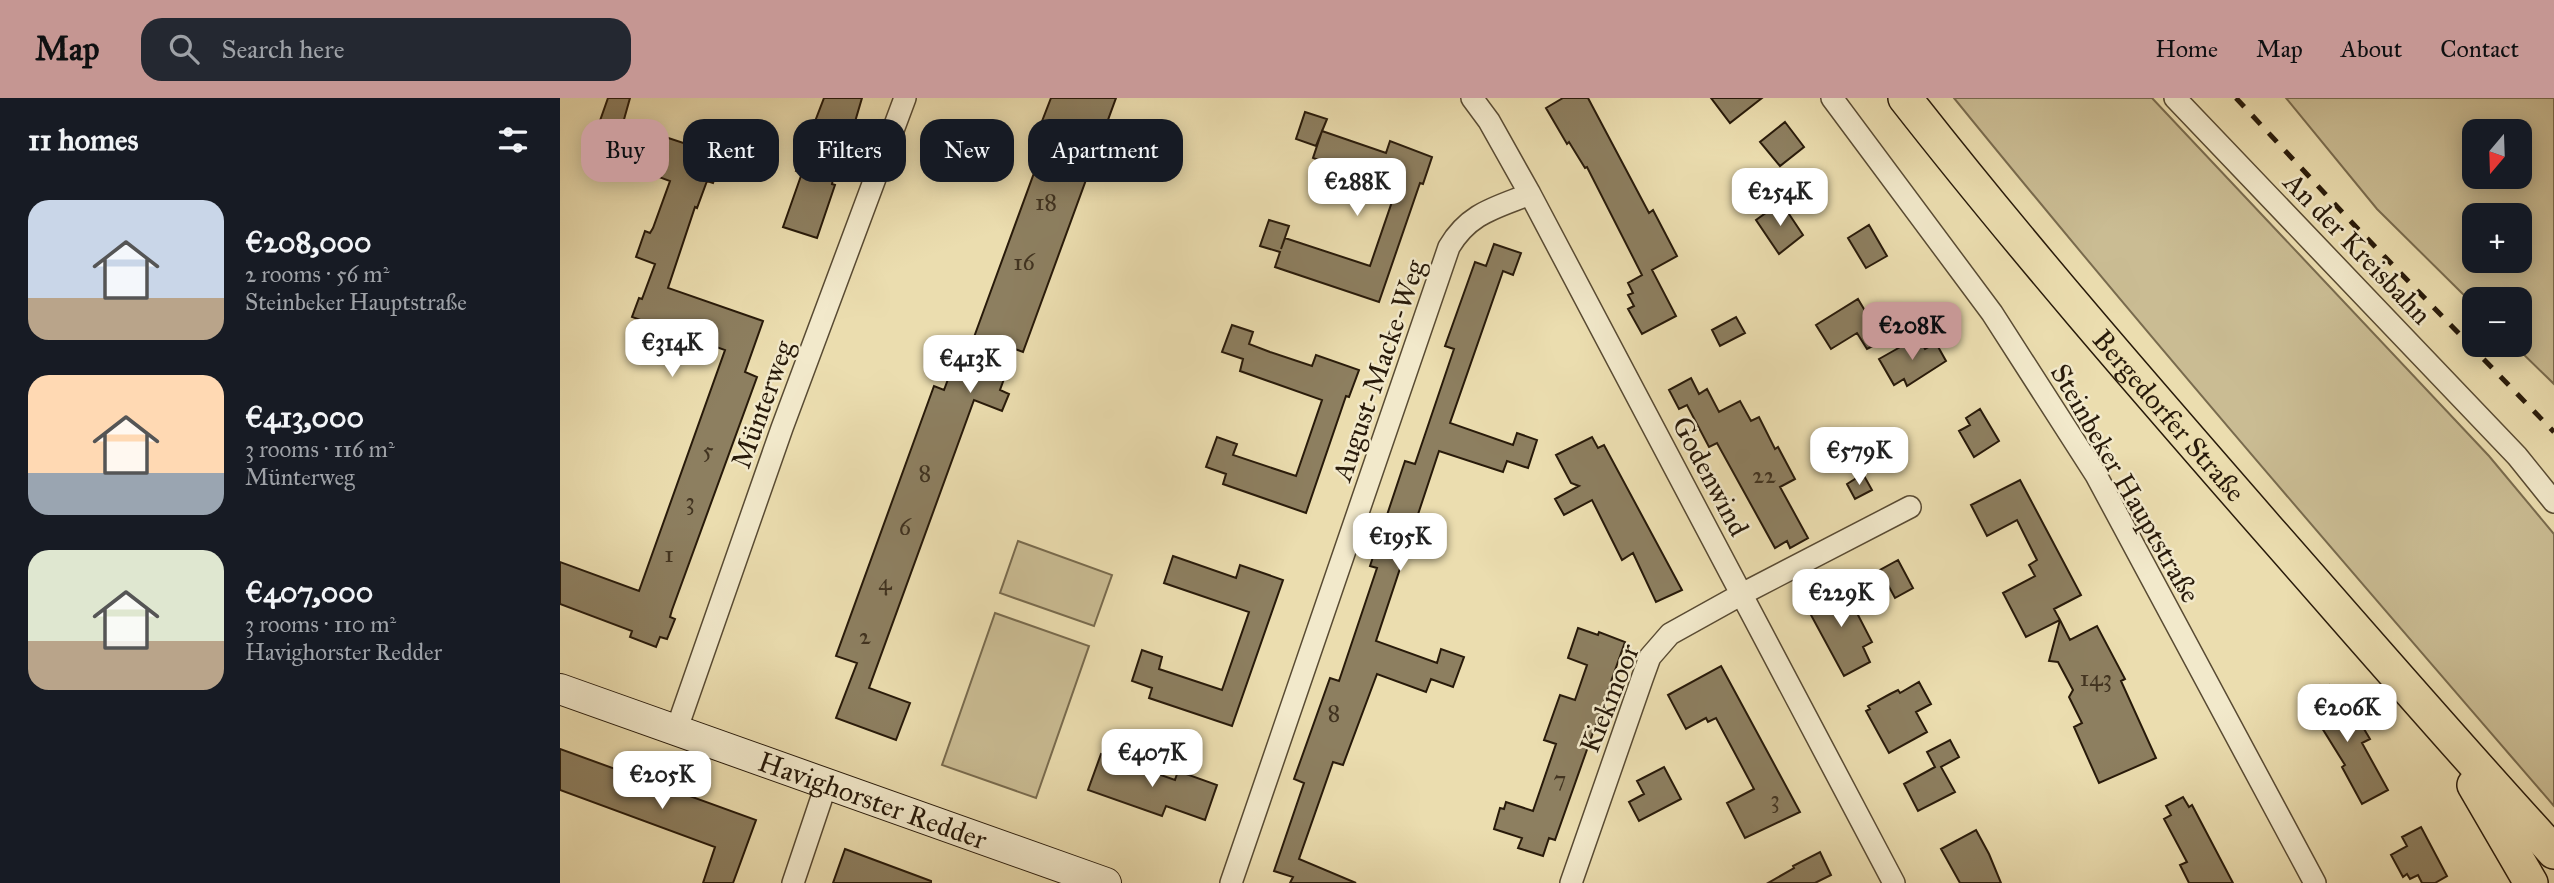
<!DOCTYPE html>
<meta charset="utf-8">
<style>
:root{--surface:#171b24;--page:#242831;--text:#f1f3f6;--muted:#9ea1a6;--accent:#c59692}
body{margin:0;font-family:"IM FELL Great Primer",serif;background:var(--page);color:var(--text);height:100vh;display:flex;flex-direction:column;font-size:26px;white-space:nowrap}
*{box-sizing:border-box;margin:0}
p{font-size:23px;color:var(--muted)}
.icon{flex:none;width:38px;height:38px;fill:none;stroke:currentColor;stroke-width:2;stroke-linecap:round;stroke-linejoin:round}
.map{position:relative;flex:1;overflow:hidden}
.sheet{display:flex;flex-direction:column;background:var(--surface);width:560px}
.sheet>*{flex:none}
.top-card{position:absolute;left:21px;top:21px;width:665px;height:63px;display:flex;gap:14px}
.needle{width:46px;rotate:199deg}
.tools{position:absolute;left:1902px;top:21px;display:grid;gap:14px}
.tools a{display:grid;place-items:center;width:70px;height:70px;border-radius:14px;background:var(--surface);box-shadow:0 4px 18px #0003;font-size:35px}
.price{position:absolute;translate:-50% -60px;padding:0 16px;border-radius:14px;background:#fff;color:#222;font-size:23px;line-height:46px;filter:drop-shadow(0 2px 4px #0008)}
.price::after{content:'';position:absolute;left:50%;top:42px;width:21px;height:16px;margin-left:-10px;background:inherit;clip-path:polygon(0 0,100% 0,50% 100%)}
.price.selected{background:var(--accent);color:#111}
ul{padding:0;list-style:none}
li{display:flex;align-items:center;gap:21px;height:175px;padding:0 28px}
li span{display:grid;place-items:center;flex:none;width:196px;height:140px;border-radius:21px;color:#555}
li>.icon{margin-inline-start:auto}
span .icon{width:84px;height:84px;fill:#fffc;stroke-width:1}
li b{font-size:30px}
h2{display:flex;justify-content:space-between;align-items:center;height:84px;padding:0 28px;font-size:30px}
.pill{padding:0 24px;border-radius:21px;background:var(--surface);box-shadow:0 4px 18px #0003;font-size:24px;line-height:63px}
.pill.selected{background:var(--accent);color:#111}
header{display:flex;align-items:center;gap:42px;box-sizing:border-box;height:98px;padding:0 35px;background:var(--accent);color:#111}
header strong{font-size:33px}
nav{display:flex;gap:38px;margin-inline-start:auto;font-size:24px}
.search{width:490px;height:63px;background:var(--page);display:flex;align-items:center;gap:18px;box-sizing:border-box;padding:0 24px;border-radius:21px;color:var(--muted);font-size:26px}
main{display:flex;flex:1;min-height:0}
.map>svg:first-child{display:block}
.green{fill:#cabc93;stroke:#796b4e;stroke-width:2;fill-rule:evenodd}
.building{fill:#8d7f60;stroke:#281a0a;stroke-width:2}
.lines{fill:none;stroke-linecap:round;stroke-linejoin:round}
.street-casing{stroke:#594b33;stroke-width:24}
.secondary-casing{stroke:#281a0a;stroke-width:32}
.primary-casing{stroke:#281a0a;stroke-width:36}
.street{stroke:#f2e9cb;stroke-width:21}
.secondary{stroke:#f2e9cb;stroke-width:30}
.primary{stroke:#ebddaf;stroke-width:33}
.rail{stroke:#281a0a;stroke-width:5;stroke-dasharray:12 12;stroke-linecap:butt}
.labels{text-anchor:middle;stroke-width:5;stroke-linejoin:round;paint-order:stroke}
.number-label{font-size:24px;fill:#413320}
.street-label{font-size:28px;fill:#281a0a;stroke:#f2e9cb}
</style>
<header>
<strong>Map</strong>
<div class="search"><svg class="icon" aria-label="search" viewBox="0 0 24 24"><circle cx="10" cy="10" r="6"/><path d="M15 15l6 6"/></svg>Search here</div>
<nav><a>Home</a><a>Map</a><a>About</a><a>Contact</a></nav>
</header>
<main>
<section class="sheet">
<h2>11 homes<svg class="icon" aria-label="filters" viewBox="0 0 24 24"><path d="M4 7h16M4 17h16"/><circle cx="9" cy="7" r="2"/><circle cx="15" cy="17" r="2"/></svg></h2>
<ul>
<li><span style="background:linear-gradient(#c9d6e8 70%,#b9a48a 0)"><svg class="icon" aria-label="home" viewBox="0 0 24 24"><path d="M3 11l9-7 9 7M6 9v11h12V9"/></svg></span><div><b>€208,000</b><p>2 rooms · 56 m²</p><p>Steinbeker Hauptstraße</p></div></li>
<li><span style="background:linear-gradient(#ffd9b3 70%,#9aa5b1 0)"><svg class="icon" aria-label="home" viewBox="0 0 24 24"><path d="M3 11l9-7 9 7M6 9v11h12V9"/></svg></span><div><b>€413,000</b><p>3 rooms · 116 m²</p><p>Münterweg</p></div></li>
<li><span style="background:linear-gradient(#dfe7d0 65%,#b9a48a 0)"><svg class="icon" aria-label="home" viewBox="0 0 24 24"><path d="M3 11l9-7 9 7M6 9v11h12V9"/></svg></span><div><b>€407,000</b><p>3 rooms · 110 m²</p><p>Havighorster Redder</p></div></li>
</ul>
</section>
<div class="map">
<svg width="1994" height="785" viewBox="0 0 1994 785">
<rect width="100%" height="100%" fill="#ebddaf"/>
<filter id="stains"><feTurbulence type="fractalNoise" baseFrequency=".00286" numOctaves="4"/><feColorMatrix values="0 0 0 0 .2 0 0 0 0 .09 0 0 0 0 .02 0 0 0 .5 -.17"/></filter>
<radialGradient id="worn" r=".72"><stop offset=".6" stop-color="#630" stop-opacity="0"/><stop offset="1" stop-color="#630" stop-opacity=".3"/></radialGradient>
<!-- green -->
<path class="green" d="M1394,0H1592L1929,358L1994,436V708C1792,474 1589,240 1394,0Z
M1726,0H1994V286L1954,247H1960V201H1914V207L1817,111ZM1960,33V79H1914V33ZM1960,117V163H1914V117Z
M458,443L552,477L534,528L440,495Z
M435,515L529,548L476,700L382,667Z"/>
<!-- building -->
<path class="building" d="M48,0H70L63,25L163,58L153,85L147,83L137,110L135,109L108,190L203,223L185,274L197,279L112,512L110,519L115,521L107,541L100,539L96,549L70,539L72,533L0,506V464L79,493L165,252L72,219L79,200L82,201L95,166L76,159L85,133L90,135L93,130L110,83L26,52L33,33L36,34Z
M264,0H302L289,44L285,43L274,76L272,86L275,87L257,140L223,129L242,75L236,73Z
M491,0H556L463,254L455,251L440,292L449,296L442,313L414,302L309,590L350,605L336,642L276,620L297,565L276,558L374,288L384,292L397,257L406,261L489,34L479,31Z
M1003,0H1028L1089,115L1093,112L1117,158L1092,172L1116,218L1082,236L1068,211L1074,208L1068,197L1073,195L1068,185L1082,177L1027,69L1025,70L1009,44L1007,46L986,10Z
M1151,0H1202L1170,25Z
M745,14L767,21L756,48L736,41Z
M1225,24L1244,49L1220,68L1200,44Z
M762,33L826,55L830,43L872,59L863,86L860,85L819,204L715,169L720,154L700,148L709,122L729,128L721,151L725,140L810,168L837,89L753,60Z
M1221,104L1243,137L1219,156L1196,122Z
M1309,127L1327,158L1306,170L1288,140Z
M934,146L961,155L953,177L943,173L890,325L953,347L957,335L977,342L968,370L947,363L943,374L879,353L816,543L877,565L881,551L904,559L893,589L871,581L866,594L817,576L783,667L773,664L739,761L796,785H730L733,779L714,773L744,685L734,681L770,580L779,583L817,470L810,468L845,363L855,366L894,251L885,248L915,164L926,168Z
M1298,201L1323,243L1307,251L1297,235L1271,251L1256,227Z
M1176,219L1185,235L1160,248L1152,232Z
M672,227L693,234L689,246L710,254L752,268L756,257L799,272L789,299L786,298L746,415L663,386L666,376L646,369L657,339L677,346L673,357L736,378L762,302L680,273L683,261L662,254Z
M1358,239L1365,251L1376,245L1386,263L1347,288L1344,281L1334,287L1319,261Z
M1131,280L1139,296L1147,291L1159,314L1180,303L1191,323L1199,319L1215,351L1218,349L1235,381L1220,389L1248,440L1230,450L1227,443L1215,450L1157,345L1149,349L1127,307L1119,311L1109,292Z
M1420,311L1439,343L1414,359L1399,333L1410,327L1406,320Z
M1032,339L1038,350L1044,347L1122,492L1096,504L1073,455L1062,462L1032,402L1004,417L995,401L1019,388L1011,385L996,357Z
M1303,376L1312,392L1295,401L1287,386Z
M1460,382L1521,497L1494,511L1500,522L1466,539L1443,495L1475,478L1469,467L1477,462L1457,422L1427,438L1411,407Z
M613,458L676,480L680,467L723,482L672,628L589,600L592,590L572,583L582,552L602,559L599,571L662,592L689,514L604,485Z
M1338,462L1353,490L1335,500L1320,472Z
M1282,486L1312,544L1303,549L1310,564L1284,578L1245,506Z
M1500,522L1510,542L1537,528L1565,581L1561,583L1596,660L1539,685L1514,629L1522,625L1509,599L1513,592L1498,564L1489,563Z
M1018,530L1038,537L1039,534L1065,544L995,742L989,740L983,758L958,750L962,740L934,731L940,710L944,711L946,704L973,713L996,646L984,642L1000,597L1015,602L1027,567L1008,560Z
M1161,568L1240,714L1185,740L1167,705L1194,691L1156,620L1148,624L1146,620L1126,631L1108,597Z
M1359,584L1371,606L1356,614L1367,634L1329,655L1306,613L1310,611L1308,608L1330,596L1338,592L1340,595Z
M1769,587L1793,631L1801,626L1810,641L1802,645L1828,692L1802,706L1782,669L1785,667L1744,601Z
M1390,642L1399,659L1381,669L1395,694L1358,713L1344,686L1375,669L1367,654Z
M0,651L196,722L173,785H143L155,749L0,692Z
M541,656L615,682L618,673L657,687L645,722L606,708L602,718L528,692Z
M1104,669L1121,701L1079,723L1069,704L1084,696L1077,683Z
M1623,699L1629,709L1632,707L1673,785H1629L1620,767L1627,764L1604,721L1611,717L1606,708Z
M1861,729L1887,778L1875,785H1862L1858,777L1850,781L1847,776L1843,779L1831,757L1847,748L1842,739Z
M1416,732L1429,756L1441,785H1400L1381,751Z
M285,751L371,783V785H273Z
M1260,754L1271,777L1255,785H1208L1234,770L1233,768Z"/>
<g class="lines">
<!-- street casing -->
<g class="street-casing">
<path id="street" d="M912,0L929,23L970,96L1334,785
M1272,0L1432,215L1536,377L1755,785
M1615,0L1957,358L1994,404
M116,633L222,330L345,0
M233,785L266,687
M671,785L889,149C909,115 935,110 970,96
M1011,785L1082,581L1090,559L1110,536L1182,496L1350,409"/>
</g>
<!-- secondary casing -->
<g class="secondary-casing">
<g id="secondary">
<path id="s1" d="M0,591L546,785"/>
</g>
</g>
<!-- primary casing -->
<g class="primary-casing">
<g id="primary">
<path id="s2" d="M1345,0C1460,147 1583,288 1706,429C1802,538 1896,647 1994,754"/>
<path d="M1914,687L1971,785"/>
</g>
</g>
<!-- street -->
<use href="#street" class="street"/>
<!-- secondary -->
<use href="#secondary" class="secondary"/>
<!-- primary -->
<use href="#primary" class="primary"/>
<!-- rail -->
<path class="rail" d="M1676,0L1797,130L1994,334"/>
</g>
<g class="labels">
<!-- number labels -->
<g class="number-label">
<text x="486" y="112">18</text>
<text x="464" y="172">16</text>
<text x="148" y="360">5</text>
<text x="365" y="383">8</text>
<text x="1204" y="385">22</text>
<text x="130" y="411">3</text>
<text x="345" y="437">6</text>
<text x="109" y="464">1</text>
<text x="325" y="492">4</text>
<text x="305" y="546">2</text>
<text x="1536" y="588">143</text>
<text x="774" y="623">8</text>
<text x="1000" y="689">7</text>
<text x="1215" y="709">3</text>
</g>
<!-- street labels -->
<g class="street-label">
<text transform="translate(1798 150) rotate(46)" y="10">An der Kreisbahn</text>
<text transform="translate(818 272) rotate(-71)" y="10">August-Macke-Weg</text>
<text transform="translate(202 306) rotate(-70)" y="10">Münterweg</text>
<text dy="10" stroke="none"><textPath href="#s2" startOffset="413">Bergedorfer Straße</textPath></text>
<text transform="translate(1151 378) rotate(62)" y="10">Godenwind</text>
<text transform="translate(1566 385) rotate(60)" y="10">Steinbeker Hauptstraße</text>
<text transform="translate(1049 600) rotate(-68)" y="10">Kiekmoor</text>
<text dy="10" stroke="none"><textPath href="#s1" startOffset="332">Havighorster Redder</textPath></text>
</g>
</g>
<rect width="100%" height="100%" filter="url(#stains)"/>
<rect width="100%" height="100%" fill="url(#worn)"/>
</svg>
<div class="tools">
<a><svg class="needle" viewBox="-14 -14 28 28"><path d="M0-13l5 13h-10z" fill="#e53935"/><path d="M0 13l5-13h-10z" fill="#9ea1a6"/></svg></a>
<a>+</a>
<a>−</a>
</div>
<b class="price" style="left:797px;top:120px">€288K</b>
<b class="price" style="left:1220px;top:130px">€254K</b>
<b class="price selected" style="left:1352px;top:264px">€208K</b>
<b class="price" style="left:112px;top:281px">€314K</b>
<b class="price" style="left:410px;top:297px">€413K</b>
<b class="price" style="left:1299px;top:389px">€579K</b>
<b class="price" style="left:840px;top:475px">€195K</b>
<b class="price" style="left:1281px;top:531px">€229K</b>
<b class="price" style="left:1787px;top:646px">€206K</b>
<b class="price" style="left:592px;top:691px">€407K</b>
<b class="price" style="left:102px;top:713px">€205K</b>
<div class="top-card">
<a class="pill selected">Buy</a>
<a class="pill">Rent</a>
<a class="pill">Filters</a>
<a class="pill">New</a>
<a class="pill">Apartment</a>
</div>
</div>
</main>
